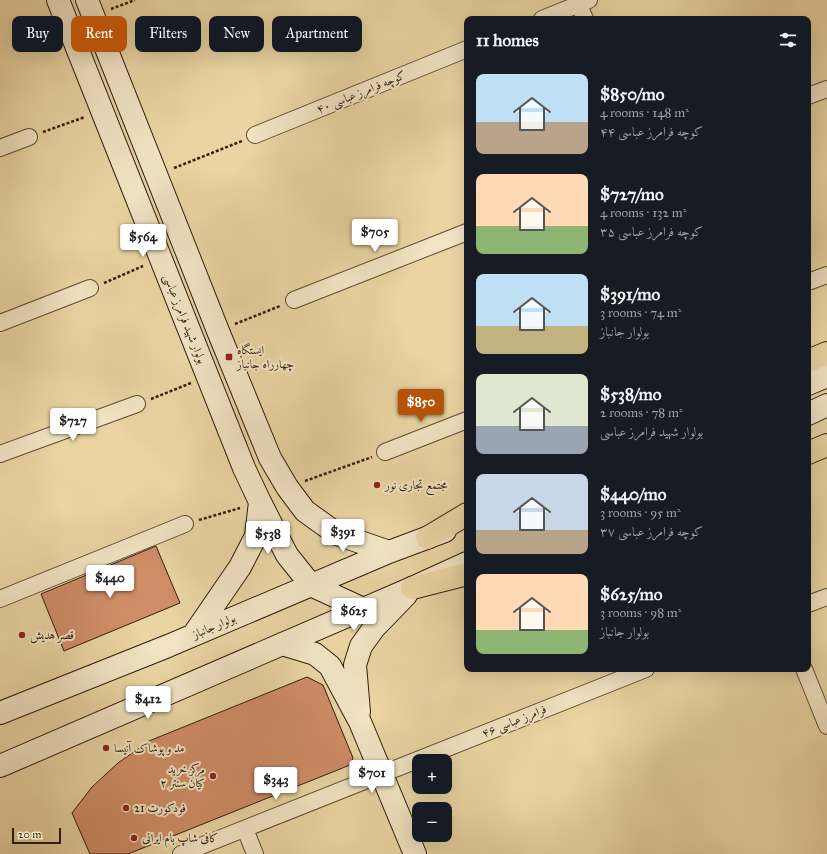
<!DOCTYPE html>
<meta charset="utf-8">
<style>
:root{--surface:#171b24;--page:#242831;--text:#f1f3f6;--muted:#9ea1a6;--accent:#b45309}
body{margin:0;font-family:"IM FELL Great Primer",Amiri,serif;background:var(--page);color:var(--text);height:100vh;display:flex;flex-direction:column;font-size:15px;white-space:nowrap}
*{box-sizing:border-box;margin:0}
p{font-size:13px;color:var(--muted)}
.icon{flex:none;width:22px;height:22px;fill:none;stroke:currentColor;stroke-width:2;stroke-linecap:round;stroke-linejoin:round}
.map{position:relative;flex:1;overflow:hidden}
.side{position:absolute;left:464px;top:16px;width:347px;height:656px;display:flex;flex-direction:column;background:var(--surface);border-radius:8px;box-shadow:0 4px 16px #0002}
.side>*{flex:none}
.hud{position:absolute;left:12px;top:16px;width:380px;height:36px;display:flex;gap:8px}
.buttons{position:absolute;left:412px;top:754px;display:grid;gap:8px}
.buttons a{display:grid;place-items:center;width:40px;height:40px;border-radius:8px;background:var(--surface);box-shadow:0 4px 16px #0002;font-size:20px}
.scale{position:absolute;left:12px;bottom:10px;width:49px;box-sizing:border-box;padding-left:4px;border:2px solid #2f1d0d;border-top:0;font-size:11px;line-height:14px;white-space:nowrap;color:#2f1d0d;-webkit-text-stroke:3px #f1e3c3;paint-order:stroke}
.price{position:absolute;translate:-50% -34px;padding:0 9px;border-radius:4px;background:#fff;color:#222;font-size:13px;line-height:26px;filter:drop-shadow(0 1px 2px #0008)}
.price::after{content:'';position:absolute;left:50%;top:24px;width:12px;height:9px;margin-left:-6px;background:inherit;clip-path:polygon(0 0,100% 0,50% 100%)}
.price.on{background:var(--accent);color:#fff}
ul{padding:0;list-style:none}
li{display:flex;align-items:center;gap:12px;height:100px;padding:0 12px}
li span{display:grid;place-items:center;flex:none;width:112px;height:80px;border-radius:8px;color:#555}
li>.icon{margin-inline-start:auto}
span .icon{width:48px;height:48px;fill:#fffc;stroke-width:1}
li b{font-size:17px}
h2{display:flex;justify-content:space-between;align-items:center;height:48px;padding:0 12px;font-size:17px}
.chip{padding:0 14px;border-radius:8px;background:var(--surface);box-shadow:0 4px 16px #0002;font-size:14px;line-height:36px}
.chip.on{background:var(--accent);color:#fff}
.map>svg:first-child{display:block}
.building{fill:#d08d67;stroke:#2f1d0d}
.lines{fill:none;stroke-linecap:round;stroke-linejoin:round}
.street-casing{stroke:#5e4b32;stroke-width:18}
.secondary-casing{stroke:#2f1d0d;stroke-width:24}
.highway-casing{stroke:#2f1d0d;stroke-width:24}
.path{stroke:#2f1d0d;stroke-width:2.5;stroke-dasharray:3 2;stroke-linecap:butt}
.street{stroke:#f1e3c3;stroke-width:16}
.secondary{stroke:#f1e3c3;stroke-width:22}
.highway{stroke:#e9d4a2;stroke-width:22}
.poi-dot{fill:#8f2418;stroke:#f1e3c3;stroke-width:1.5}
.labels{text-anchor:middle;stroke-width:4;stroke-linejoin:round;paint-order:stroke}
.street-label{font-size:12px;fill:#2f1d0d;stroke:#f1e3c3}
.poi-label{font-size:12px;fill:#2f1d0d;stroke:#f1e3c3;text-anchor:start}
</style>
<div class="map">
<svg width="827" height="854" viewBox="0 0 827 854">
<rect width="100%" height="100%" fill="#e9d4a2"/>
<filter id="stains"><feTurbulence type="fractalNoise" baseFrequency=".005" numOctaves="4"/><feColorMatrix values="0 0 0 0 .2 0 0 0 0 .09 0 0 0 0 .02 0 0 0 .5 -.17"/></filter>
<radialGradient id="worn" r=".72"><stop offset=".6" stop-color="#630" stop-opacity="0"/><stop offset="1" stop-color="#630" stop-opacity=".3"/></radialGradient>
<!-- building -->
<path class="building" d="M156,546L180,603L64,651L41,594Z
M307,677L323,685L353,758L350,765L128,854H90L72,813L92,787L118,763L149,741Z"/>
<g class="lines">
<!-- street casing -->
<g class="street-casing">
<path id="street" d="M577,0L585,19
M542,19L589,0
M808,96L827,89
M255,135L467,49
M0,148L29,137
M808,282L827,275
M294,300L467,232
M0,323L90,288
M385,452L467,420
M0,454L137,404
M0,599L185,524
M808,604L827,597
M804,669L827,726
M245,829L255,854
M181,854L646,669"/>
</g>
<!-- secondary casing -->
<g class="secondary-casing">
<path id="secondary" d="M58,0L244,468L260,502L287,555L311,585L363,609
M87,0L218,331L270,458L287,487L305,511L337,534L389,552
M808,384L827,376
M808,414L827,405
M194,634L240,567L256,536L260,502
M282,644L315,654L330,666L360,722L415,854
M359,712L355,665L361,646L374,628L406,595
M0,713L168,646L389,552L445,531
M0,766L412,588L467,563"/>
</g>
<!-- highway casing -->
<g class="highway-casing">
<path id="highway" d="M808,361L827,353
M808,453L827,445
M427,538L467,514
M412,588L467,574"/>
</g>
<!-- path -->
<path class="path" d="M111,9L135,0
M43,132L85,117
M174,168L242,141
M104,283L143,266
M235,324L280,306
M151,399L191,383
M305,481L372,457
M199,520L240,508"/>
<!-- street -->
<use href="#street" class="street"/>
<!-- secondary -->
<use href="#secondary" class="secondary"/>
<!-- highway -->
<use href="#highway" class="highway"/>
</g>
<!-- markers -->
<g class="poi-dot">
<rect x="225" y="353" width="8" height="8" rx="2"/>
<circle cx="377" cy="485" r="4"/>
<circle cx="22" cy="635" r="4"/>
<circle cx="106" cy="748" r="4"/>
<circle cx="213" cy="776" r="4"/>
<circle cx="126" cy="808" r="4"/>
<circle cx="134" cy="838" r="4"/>
</g>
<g class="labels">
<!-- street labels -->
<g class="street-label">
<text transform="translate(361 92) rotate(-22)" y="4">کوچه فرامرز عباسی ۴۰</text>
<text transform="translate(185 319) rotate(68)" y="4">بولوار شهید فرامرز عباسی</text>
<text transform="translate(214 626) rotate(-23)" y="4">بولوار جانباز</text>
<text transform="translate(514 721) rotate(-22)" y="4">فرامرز عباسی ۴۶</text>
</g>
<!-- poi labels -->
<g class="poi-label">
<text x="237" y="354">ایستگاه<tspan x="237" dy="14">چهارراه جانباز</tspan></text>
<text x="385" y="489">مجتمع تجاری نور</text>
<text x="30" y="639">قصر هدیش</text>
<text x="114" y="752">مد و پوشاک آنیسا</text>
<text x="205" y="773" text-anchor="end">مرکز خرید<tspan x="205" dy="14">کیان سنتر ۲</tspan></text>
<text x="134" y="812">فودکورت 21</text>
<text x="142" y="842">کافی شاپ بام ایرانی</text>
</g>
</g>
<rect width="100%" height="100%" filter="url(#stains)"/>
<rect width="100%" height="100%" fill="url(#worn)"/>
</svg>
<div class="buttons">
<a>+</a>
<a>−</a>
</div>
<div class="scale">20 m</div>
<b class="price" style="left:375px;top:253px">$705</b>
<b class="price" style="left:143px;top:258px">$564</b>
<b class="price on" style="left:421px;top:423px">$850</b>
<b class="price" style="left:73px;top:442px">$727</b>
<b class="price" style="left:343px;top:553px">$391</b>
<b class="price" style="left:268px;top:555px">$538</b>
<b class="price" style="left:110px;top:599px">$440</b>
<b class="price" style="left:354px;top:632px">$625</b>
<b class="price" style="left:148px;top:720px">$412</b>
<b class="price" style="left:372px;top:794px">$701</b>
<b class="price" style="left:276px;top:801px">$343</b>
<div class="hud">
<a class="chip">Buy</a>
<a class="chip on">Rent</a>
<a class="chip">Filters</a>
<a class="chip">New</a>
<a class="chip">Apartment</a>
</div>
<section class="side">
<h2>11 homes<svg class="icon" aria-label="filters" viewBox="0 0 24 24"><path d="M4 7h16M4 17h16"/><circle cx="9" cy="7" r="2"/><circle cx="15" cy="17" r="2"/></svg></h2>
<ul>
<li><span style="background:linear-gradient(#bfe0f5 60%,#b9a48a 0)"><svg class="icon" aria-label="home" viewBox="0 0 24 24"><path d="M3 11l9-7 9 7M6 9v11h12V9"/></svg></span><div><b>$850/mo</b><p>4 rooms · 148 m²</p><p>کوچه فرامرز عباسی ۴۴</p></div></li>
<li><span style="background:linear-gradient(#ffd9b3 65%,#8fb573 0)"><svg class="icon" aria-label="home" viewBox="0 0 24 24"><path d="M3 11l9-7 9 7M6 9v11h12V9"/></svg></span><div><b>$727/mo</b><p>4 rooms · 132 m²</p><p>کوچه فرامرز عباسی ۳۵</p></div></li>
<li><span style="background:linear-gradient(#bfe0f5 65%,#c2b280 0)"><svg class="icon" aria-label="home" viewBox="0 0 24 24"><path d="M3 11l9-7 9 7M6 9v11h12V9"/></svg></span><div><b>$391/mo</b><p>3 rooms · 74 m²</p><p>بولوار جانباز</p></div></li>
<li><span style="background:linear-gradient(#dfe7d0 65%,#9aa5b1 0)"><svg class="icon" aria-label="home" viewBox="0 0 24 24"><path d="M3 11l9-7 9 7M6 9v11h12V9"/></svg></span><div><b>$538/mo</b><p>2 rooms · 78 m²</p><p>بولوار شهید فرامرز عباسی</p></div></li>
<li><span style="background:linear-gradient(#c9d6e8 70%,#b9a48a 0)"><svg class="icon" aria-label="home" viewBox="0 0 24 24"><path d="M3 11l9-7 9 7M6 9v11h12V9"/></svg></span><div><b>$440/mo</b><p>3 rooms · 95 m²</p><p>کوچه فرامرز عباسی ۳۷</p></div></li>
<li><span style="background:linear-gradient(#ffd9b3 70%,#8fb573 0)"><svg class="icon" aria-label="home" viewBox="0 0 24 24"><path d="M3 11l9-7 9 7M6 9v11h12V9"/></svg></span><div><b>$625/mo</b><p>3 rooms · 98 m²</p><p>بولوار جانباز</p></div></li>
</ul>
</section>
</div>
